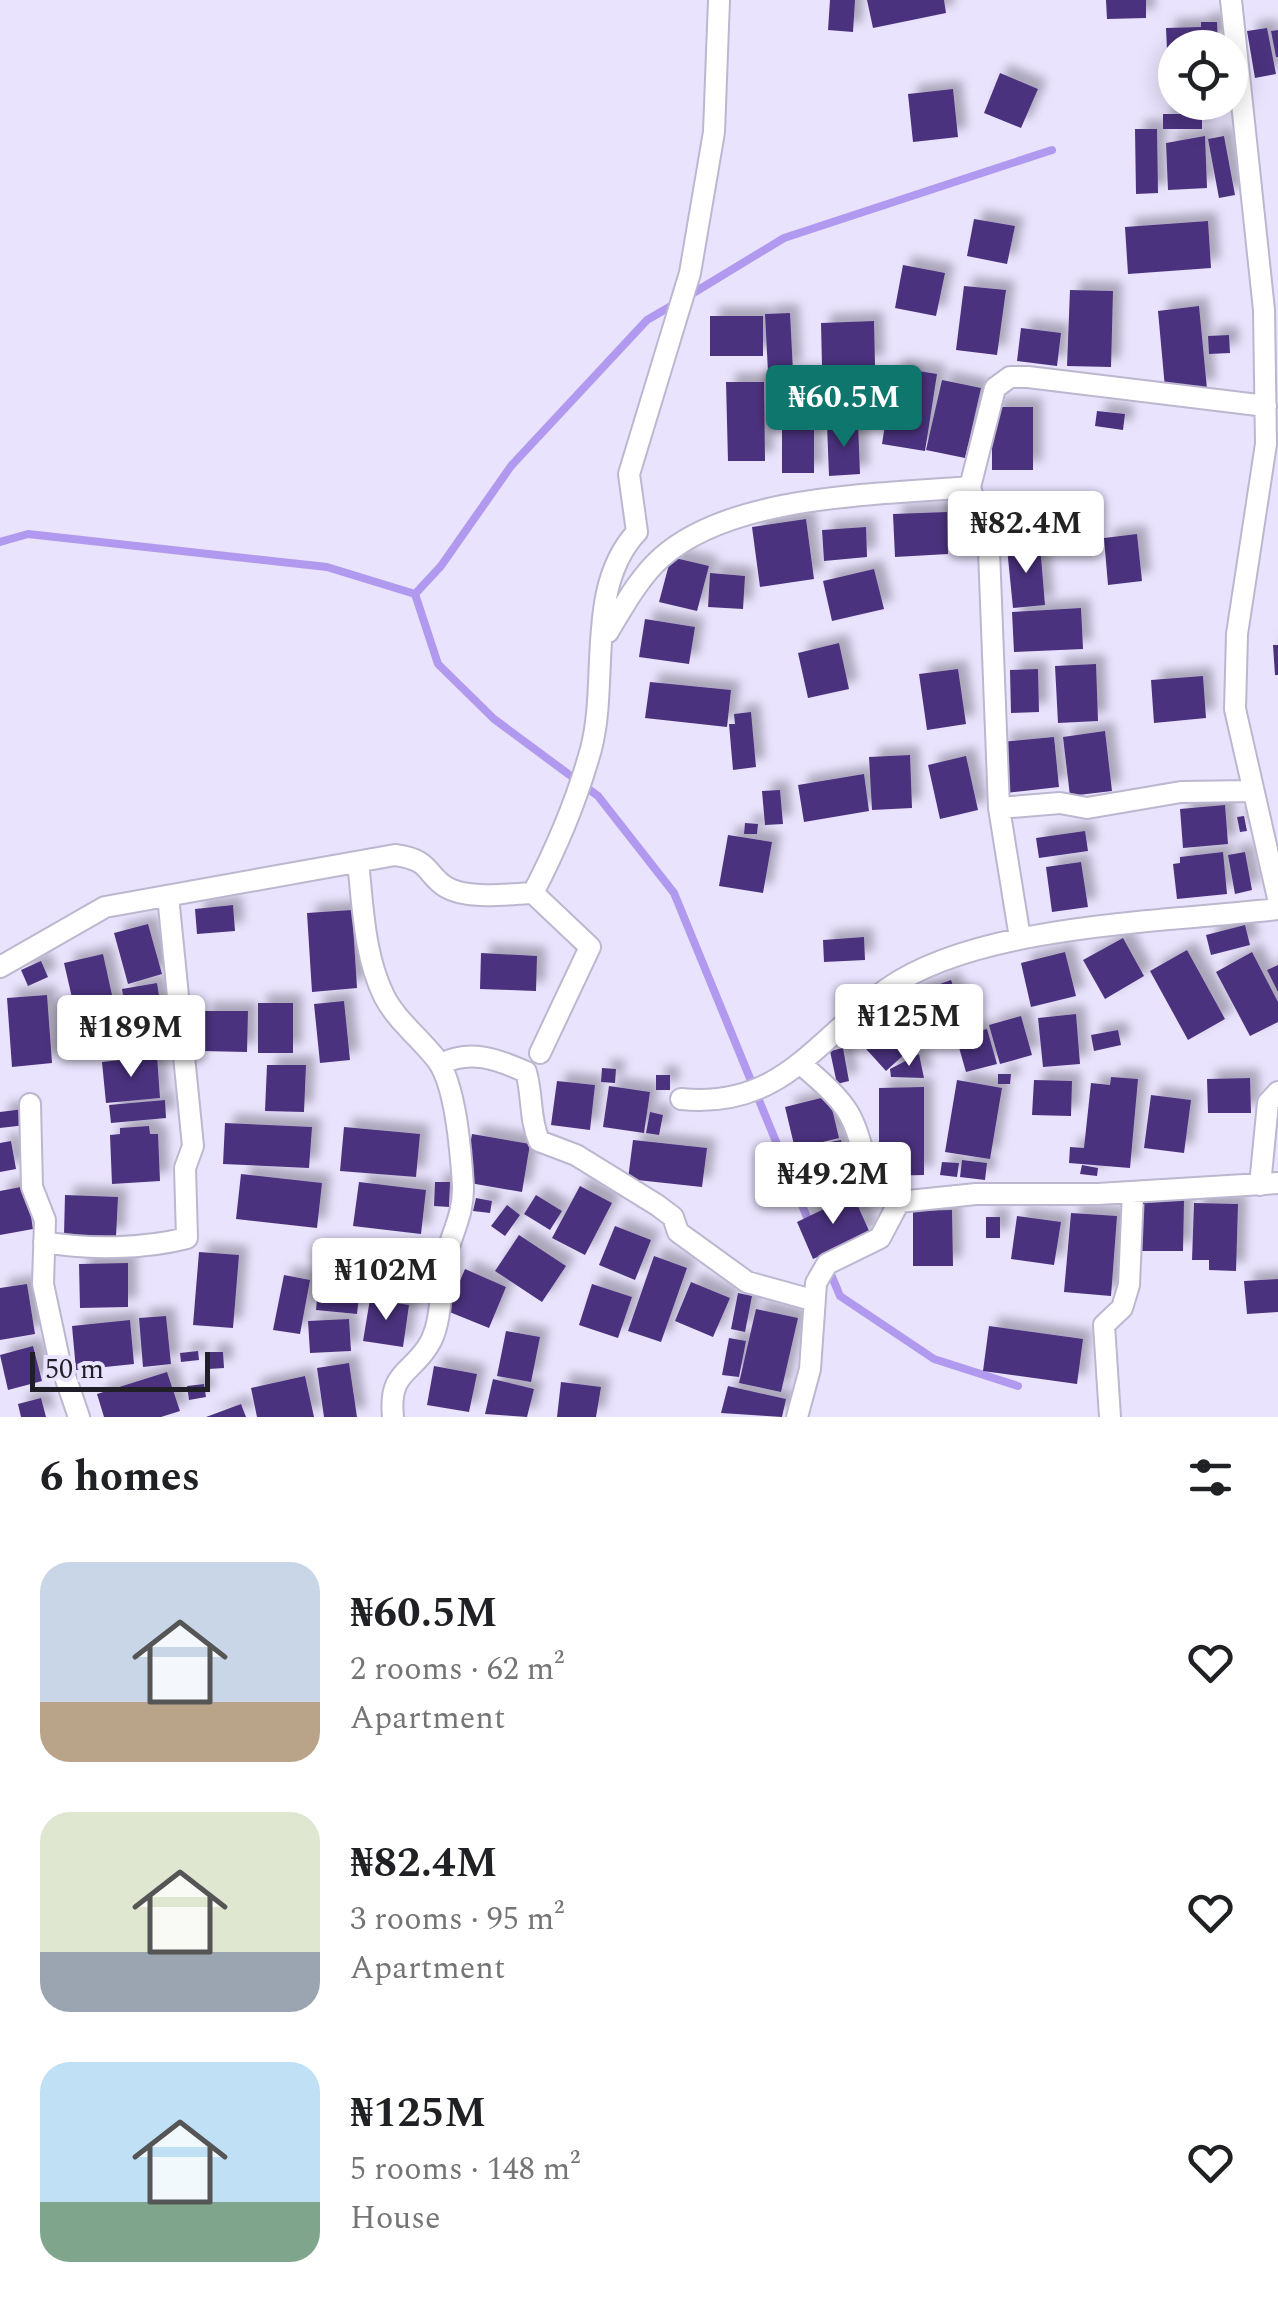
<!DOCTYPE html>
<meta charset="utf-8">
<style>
:root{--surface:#fff;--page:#f6f6f6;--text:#202124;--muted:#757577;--accent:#0f766e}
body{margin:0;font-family:Spectral,serif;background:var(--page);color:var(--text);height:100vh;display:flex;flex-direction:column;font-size:38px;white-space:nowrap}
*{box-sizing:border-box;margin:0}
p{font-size:32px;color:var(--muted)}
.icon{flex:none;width:55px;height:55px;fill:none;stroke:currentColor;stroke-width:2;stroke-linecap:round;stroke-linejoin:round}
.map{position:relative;height:1417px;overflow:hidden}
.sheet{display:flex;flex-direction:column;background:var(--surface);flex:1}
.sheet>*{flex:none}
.controls{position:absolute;left:1158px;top:30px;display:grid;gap:20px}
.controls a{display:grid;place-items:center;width:90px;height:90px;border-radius:50%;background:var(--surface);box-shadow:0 5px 25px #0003;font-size:50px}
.scale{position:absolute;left:30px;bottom:25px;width:180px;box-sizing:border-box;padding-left:10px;border:5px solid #201e27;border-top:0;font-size:28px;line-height:35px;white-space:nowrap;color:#201e27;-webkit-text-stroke:8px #e9e3fd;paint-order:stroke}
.price{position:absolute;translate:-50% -85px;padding:0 22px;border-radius:10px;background:#fff;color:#222;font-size:32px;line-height:65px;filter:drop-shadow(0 2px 5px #0008)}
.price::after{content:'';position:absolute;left:50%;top:60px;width:30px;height:22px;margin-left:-15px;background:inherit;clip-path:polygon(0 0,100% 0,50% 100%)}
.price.on{background:var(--accent);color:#fff}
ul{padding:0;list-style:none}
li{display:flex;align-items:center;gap:30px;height:250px;padding:0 40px}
li span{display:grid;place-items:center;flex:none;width:280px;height:200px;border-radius:30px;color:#555}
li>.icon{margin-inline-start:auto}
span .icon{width:120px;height:120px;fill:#fffc;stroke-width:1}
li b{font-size:42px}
h2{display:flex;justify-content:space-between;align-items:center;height:120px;padding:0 40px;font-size:42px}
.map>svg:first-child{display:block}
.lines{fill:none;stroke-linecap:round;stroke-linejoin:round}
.stream{stroke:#b099ee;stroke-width:8}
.building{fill:#4c327e;filter:url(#shadow)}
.minor-casing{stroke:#bcb7cf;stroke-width:24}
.minor{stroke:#fff;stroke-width:20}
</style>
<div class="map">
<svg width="1278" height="1417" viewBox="0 0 1278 1417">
<defs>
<filter id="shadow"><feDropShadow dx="9" dy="-9" stdDeviation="5" flood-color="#0004"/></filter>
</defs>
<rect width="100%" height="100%" fill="#e9e3fd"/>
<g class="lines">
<!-- stream -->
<path class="stream" d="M690,295L784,238L1052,150
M0,542L28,534L327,567L415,594
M415,594L438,664L494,719L598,796L674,893L811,1227
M415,594L441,566L511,466L647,320L678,302
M828,1267L840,1296L934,1359L1018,1386"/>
</g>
<!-- building -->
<path class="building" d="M830,0H855L853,32L828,30Z
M867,0H944L946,13L873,28Z
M1106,0H1146V18L1107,19Z
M1201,22H1217L1218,43L1175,48V71H1168L1166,28L1201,27Z
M1267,28L1276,74L1255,78L1247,31Z
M1278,30V57H1276L1271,31Z
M1000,73L1038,89L1021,128L984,113Z
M953,89L958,137L913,142L908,94Z
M1163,114H1202V129H1163Z
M1135,129H1157L1158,193L1136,194Z
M1205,136L1207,188L1168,190L1166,143Z
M1224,136L1235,195L1219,198L1208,139Z
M974,219L1015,226L1007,264L967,256Z
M1208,221L1211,268L1128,274L1125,227Z
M903,265L945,273L936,316L895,308Z
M964,286L1006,290L997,355L956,350Z
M1070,290L1113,291L1111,367L1067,366Z
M1199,306L1207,389L1165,388L1158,311Z
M790,313L793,371L768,372L765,314Z
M710,316H763V356H710Z
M874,321L875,365L822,366L821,323Z
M1021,328L1061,333L1057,366L1017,361Z
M1229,335L1230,353L1209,354L1208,336Z
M894,367L937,374L925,451L882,444Z
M942,380L981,388L965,458L926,450Z
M726,382H764L765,461H728Z
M782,399H814V473H782Z
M992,407H1033V470H992Z
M1097,411L1125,414L1123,430L1095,426Z
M858,423L860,474L829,476L827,425Z
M947,512L948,554L895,557L893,514Z
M806,519L814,579L760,587L752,527Z
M866,527L867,557L824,561L822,530Z
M1137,534L1142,581L1108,585L1104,538Z
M1040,545L1045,605L1013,608L1007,548Z
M671,557L709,566L697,611L659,602Z
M874,569L884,609L832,621L823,581Z
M710,573L745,576L743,609L708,607Z
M1081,608L1083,649L1014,652L1012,612Z
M645,619L695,627L689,664L639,657Z
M839,643L849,689L808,698L798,653Z
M1273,645H1278V675H1275Z
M1096,664L1098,721L1058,723L1055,666Z
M958,669L966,724L927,730L919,674Z
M1038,669L1039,712L1011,713L1010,670Z
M1203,676L1206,718L1154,723L1151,680Z
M650,682L731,690L727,727L645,718Z
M751,712L756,767L733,770L729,724H735L734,714Z
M1105,731L1112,791L1070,796L1063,737Z
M1054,737L1059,787L1006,793L1001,742Z
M910,755L912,808L872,810L869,757Z
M966,756L978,810L940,819L928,765Z
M864,774L869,811L804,822L798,785Z
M780,790L783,824L765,825L762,791Z
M1225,805L1228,844L1183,848L1180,809Z
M1244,816L1247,831L1240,832L1237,817Z
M745,823L758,824L757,834H744Z
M1085,831L1088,851L1039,858L1036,838Z
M728,835L772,842L763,893L719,886Z
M1223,852L1227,894L1177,899L1173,864L1180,863V857Z
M1245,852L1252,890L1235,894L1228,855Z
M1081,862L1088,907L1052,912L1046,867Z
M233,905L235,931L197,934L195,909Z
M352,910L357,988L312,992L307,913Z
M148,924L162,974L128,984L114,933Z
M1245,925L1250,945L1211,955L1206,935Z
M864,937L865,960L824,962L823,940Z
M1123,938L1144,976L1105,999L1083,960Z
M1187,950L1225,1019L1188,1040L1150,971Z
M1065,952L1076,996L1031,1007L1021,963Z
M1252,952L1278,1002V1022L1250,1036L1216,972Z
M481,953L537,956L536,991L480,989Z
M103,954L123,1045L85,1054L64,963Z
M41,961L48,977L28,986L21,970Z
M1278,965V992L1267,970Z
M951,980L965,1019L924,1034L910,995Z
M157,983L167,1045L131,1050L122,989Z
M47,995L52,1063L12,1067L7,998Z
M344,1001L350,1060L320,1063L314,1004Z
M258,1003H293V1053H258Z
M202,1011H248L247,1052L201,1051Z
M891,1011L919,1041L886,1071L858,1040Z
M1076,1014L1080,1064L1043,1067L1038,1018Z
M1021,1016L1032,1055L1000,1064L989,1025Z
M987,1029L997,1064L966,1072L956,1037Z
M1118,1030L1121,1045L1094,1051L1091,1035Z
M843,1048L849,1081L837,1084L830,1051Z
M919,1054L924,1078L891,1077L890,1069Z
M157,1056L160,1098L106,1103L102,1062Z
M267,1065H306L304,1112L265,1111Z
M602,1068L616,1069L615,1083L601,1082Z
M998,1074H1011L1010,1084H998Z
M656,1075H670V1090H656Z
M1111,1077L1138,1079L1130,1168L1069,1163L1070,1147L1084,1148L1091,1083L1110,1085Z
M1250,1078L1251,1113H1208L1207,1079Z
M957,1080L1002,1088L990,1159L945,1152Z
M1034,1080L1072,1081L1071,1116L1032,1115Z
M557,1081L595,1085L590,1130L551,1125Z
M609,1086L650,1092L644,1133L603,1127Z
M924,1087V1175L879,1176V1088Z
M1151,1095L1191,1100L1184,1153L1144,1148Z
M829,1096L839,1138L795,1149L785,1107Z
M165,1100L166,1118L111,1123L109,1105Z
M24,1109L26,1125L0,1128V1112Z
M650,1112L663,1115L659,1135L646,1133Z
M225,1123L312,1127L309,1168L223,1164Z
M149,1126L150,1134H158L160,1181L112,1184L110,1135L120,1134V1128Z
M344,1127L420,1134L416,1177L340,1171Z
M472,1134L530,1144L522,1192L464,1182Z
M633,1140L707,1148L702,1187L628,1179Z
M841,1140L844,1154L823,1158L820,1144Z
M11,1141L16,1169L0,1172V1143Z
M962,1160L987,1163L985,1180L960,1177Z
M942,1162L959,1163L957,1177L940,1175Z
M1082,1165L1098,1168L1097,1176L1080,1174Z
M241,1174L322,1183L317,1228L236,1219Z
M359,1182L426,1190L421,1234L353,1226Z
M435,1182H450L449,1207L434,1206Z
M26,1186L33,1229L0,1235V1191Z
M580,1186L612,1203L585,1255L552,1238Z
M65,1195L118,1197L116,1237L64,1235Z
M536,1195L562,1211L550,1230L524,1214Z
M853,1195L870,1233L813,1259L797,1222Z
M476,1198L492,1201L490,1213L473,1211Z
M1143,1199L1184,1200L1183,1251H1142Z
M1194,1203L1238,1204L1236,1271L1209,1270V1260H1192Z
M507,1205L520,1215L505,1236L491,1226Z
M952,1210L953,1266H913V1211Z
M1071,1213L1117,1216L1111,1296L1064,1292Z
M1017,1216L1061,1222L1054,1265L1011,1259Z
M986,1217H1000V1238H986Z
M615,1226L651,1240L635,1280L599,1265Z
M519,1235L566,1266L542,1302L495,1271Z
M199,1252L239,1255L233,1328L193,1325Z
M321,1255L363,1259L357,1314L316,1310Z
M654,1256L687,1268L661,1342L628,1331Z
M128,1263V1307L80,1308L79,1264Z
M465,1269L506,1287L489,1328L447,1311Z
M284,1275L310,1280L300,1334L273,1330Z
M1278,1279V1312L1247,1314L1244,1281Z
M691,1282L730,1298L713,1337L675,1321Z
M27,1284L35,1334L0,1340V1288Z
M592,1284L632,1297L618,1338L579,1325Z
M738,1293L752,1296L745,1332L731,1329Z
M370,1299L409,1305L403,1347L363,1341Z
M756,1309L798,1318L781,1392L739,1383Z
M166,1316L171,1364L143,1367L139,1318Z
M349,1319L351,1351L310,1353L308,1321Z
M130,1320L134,1364L76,1370L72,1326Z
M989,1326L1083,1339L1077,1384L983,1371Z
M506,1331L540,1337L531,1382L497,1376Z
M729,1338L746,1341L739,1377L722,1375Z
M33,1346L42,1381L8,1390L0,1355Z
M198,1351L199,1360L181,1362L180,1353Z
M208,1352H223L224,1368L209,1369Z
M349,1363L357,1417H324L317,1368Z
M434,1366L477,1374L469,1412L427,1405Z
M167,1372L180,1411L161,1417H104L97,1394Z
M305,1376L314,1417H257L251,1388Z
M493,1379L534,1389L527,1417L485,1414Z
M561,1382L601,1387L596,1417H557Z
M204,1384L206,1397L189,1400L187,1386Z
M728,1386L786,1399L782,1417L721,1413Z
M41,1398L46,1417H21L18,1404Z
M241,1404L246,1417H206Z"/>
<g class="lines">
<!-- minor casing -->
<g class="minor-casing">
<path id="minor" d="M1231,0L1264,310L1266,444L1237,634L1235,709L1278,898
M608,632C623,607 640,576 662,557C734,494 878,495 970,487
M999,808L1060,803L1087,808L1181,792L1251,791
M358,862C363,907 364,955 384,996C396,1020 421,1039 437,1060C456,1085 461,1154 463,1186C464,1217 449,1237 444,1266C440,1290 442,1318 431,1341C414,1374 388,1369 393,1417
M1020,938L999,808L989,551L970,487L995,388L1010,377H1028L1266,406
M0,967L105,907L395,855C432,860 425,874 446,887C467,900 509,894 533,893
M540,1053L590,947L533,893C557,847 577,800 591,749C609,681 585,587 637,532L629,474L690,273L714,132L719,0
M441,1064C470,1049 497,1059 526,1072C533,1096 529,1117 539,1141L576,1155L657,1205L673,1217L678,1232L747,1282L812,1300
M802,1065C856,1111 853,1115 871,1183L878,1192L899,1202L976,1194H1098L1278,1183
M681,1099C782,1109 815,1040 887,989C978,924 1167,922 1278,909
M30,1104L32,1187L45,1220L43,1284L59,1359L79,1417
M1260,1185L1268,1103L1278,1092
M44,1242C88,1250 144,1249 187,1238L185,1168L193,1146L168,896
M797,1417L810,1369L816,1283L827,1264L880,1238L899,1202
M1110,1417L1104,1325L1122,1308L1129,1285L1133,1192"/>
</g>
<!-- minor -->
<use href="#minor" class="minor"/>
</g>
</svg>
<div class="controls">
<a><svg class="icon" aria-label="locate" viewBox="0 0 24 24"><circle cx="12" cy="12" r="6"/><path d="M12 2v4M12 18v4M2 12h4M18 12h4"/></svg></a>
</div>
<div class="scale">50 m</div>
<b class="price on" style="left:844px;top:450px">₦60.5M</b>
<b class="price" style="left:1026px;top:576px">₦82.4M</b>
<b class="price" style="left:909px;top:1069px">₦125M</b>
<b class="price" style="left:131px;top:1080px">₦189M</b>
<b class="price" style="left:833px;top:1227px">₦49.2M</b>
<b class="price" style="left:386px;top:1323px">₦102M</b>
</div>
<section class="sheet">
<h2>6 homes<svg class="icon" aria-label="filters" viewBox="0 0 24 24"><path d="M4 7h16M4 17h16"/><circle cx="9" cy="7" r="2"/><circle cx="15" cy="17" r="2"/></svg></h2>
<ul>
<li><span style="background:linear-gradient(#c9d6e8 70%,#b9a48a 0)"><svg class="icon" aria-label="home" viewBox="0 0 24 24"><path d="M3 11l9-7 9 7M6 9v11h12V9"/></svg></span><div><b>₦60.5M</b><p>2 rooms · 62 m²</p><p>Apartment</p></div><svg class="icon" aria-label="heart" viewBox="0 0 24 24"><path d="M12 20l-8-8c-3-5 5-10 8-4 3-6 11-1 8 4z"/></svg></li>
<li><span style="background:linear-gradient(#dfe7d0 70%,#9aa5b1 0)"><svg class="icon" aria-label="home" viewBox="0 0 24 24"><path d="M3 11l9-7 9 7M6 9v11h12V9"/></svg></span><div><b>₦82.4M</b><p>3 rooms · 95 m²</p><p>Apartment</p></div><svg class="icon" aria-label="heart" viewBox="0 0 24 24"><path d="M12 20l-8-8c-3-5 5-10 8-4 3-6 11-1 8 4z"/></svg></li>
<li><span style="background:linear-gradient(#bfe0f5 70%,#7fa58c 0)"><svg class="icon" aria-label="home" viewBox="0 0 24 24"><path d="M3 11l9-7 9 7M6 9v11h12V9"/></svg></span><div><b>₦125M</b><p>5 rooms · 148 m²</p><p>House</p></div><svg class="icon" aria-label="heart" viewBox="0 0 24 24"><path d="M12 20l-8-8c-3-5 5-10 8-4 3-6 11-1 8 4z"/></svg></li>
</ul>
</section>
